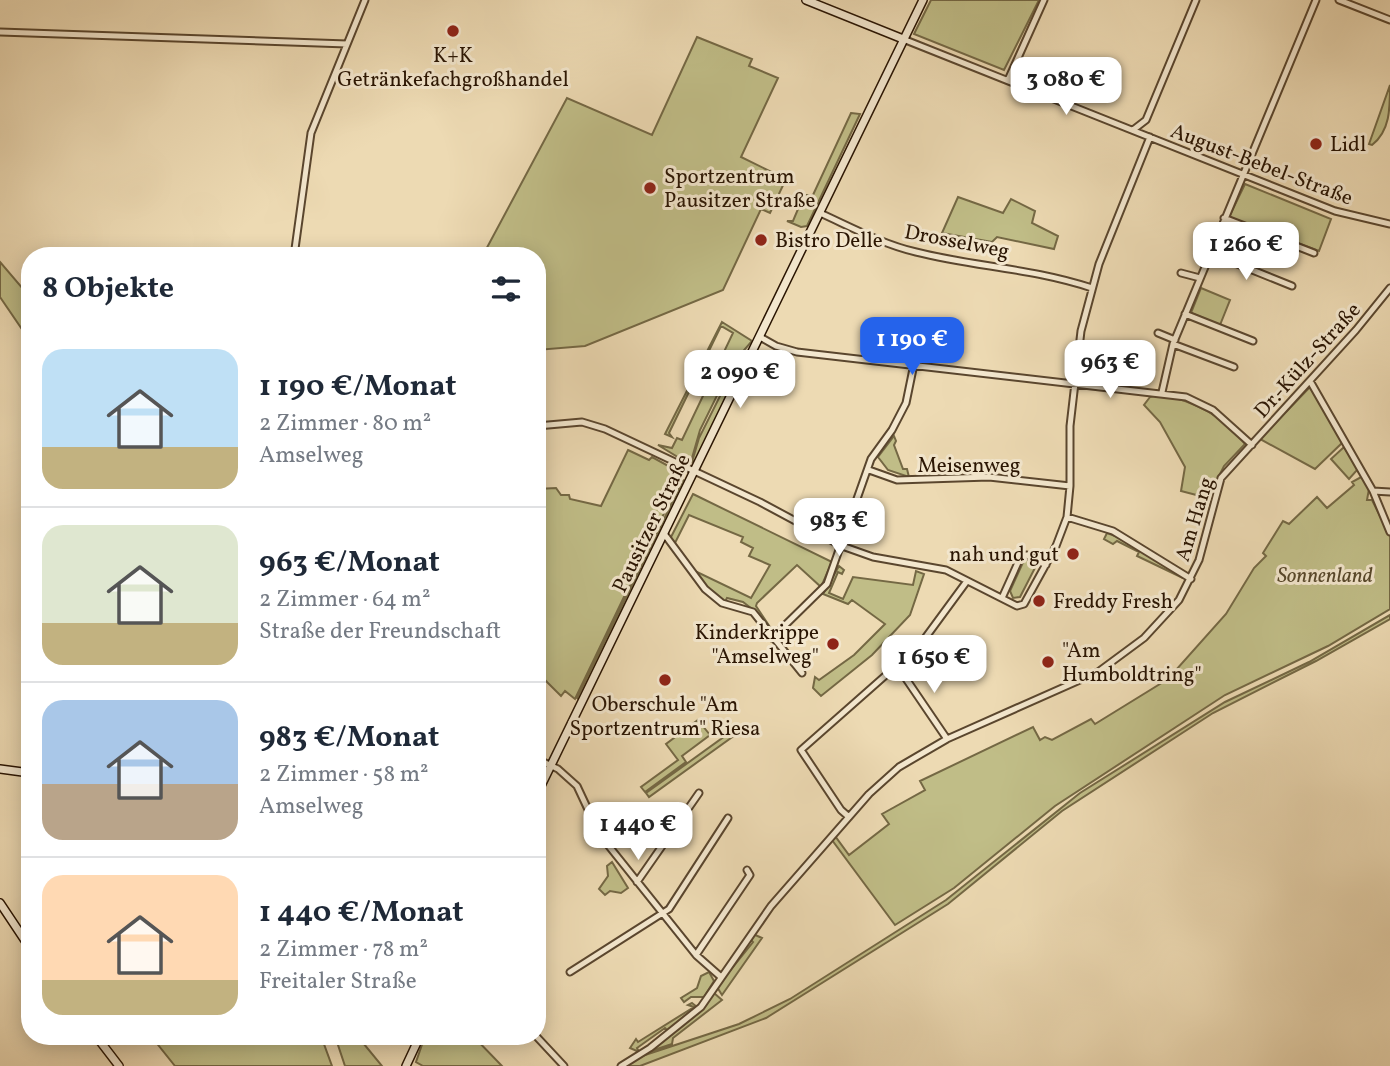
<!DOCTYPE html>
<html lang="de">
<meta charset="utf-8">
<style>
:root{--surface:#fff;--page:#f2f2f3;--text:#1f2937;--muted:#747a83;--line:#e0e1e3;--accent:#2563eb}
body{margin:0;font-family:Vollkorn,serif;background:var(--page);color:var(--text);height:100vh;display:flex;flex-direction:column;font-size:26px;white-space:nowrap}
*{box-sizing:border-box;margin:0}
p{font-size:23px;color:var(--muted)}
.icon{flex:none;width:38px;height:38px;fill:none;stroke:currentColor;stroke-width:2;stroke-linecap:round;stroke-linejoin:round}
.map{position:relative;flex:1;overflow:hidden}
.drawer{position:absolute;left:21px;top:247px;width:525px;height:798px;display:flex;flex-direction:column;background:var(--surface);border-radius:28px;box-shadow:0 4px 18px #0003}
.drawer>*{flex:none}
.price{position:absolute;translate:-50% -60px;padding:0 16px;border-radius:14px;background:#fff;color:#222;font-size:23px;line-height:46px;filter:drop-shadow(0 2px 4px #0008)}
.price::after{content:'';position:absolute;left:50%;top:42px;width:21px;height:16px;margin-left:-10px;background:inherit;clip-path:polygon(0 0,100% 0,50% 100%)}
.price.current{background:var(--accent);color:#fff}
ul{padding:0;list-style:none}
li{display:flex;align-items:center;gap:21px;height:175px;padding:0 21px}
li+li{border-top:2px solid var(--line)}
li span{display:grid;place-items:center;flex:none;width:196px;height:140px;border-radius:21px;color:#555}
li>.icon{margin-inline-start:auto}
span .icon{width:84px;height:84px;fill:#fffc;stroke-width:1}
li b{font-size:30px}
h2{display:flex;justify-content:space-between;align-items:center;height:84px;padding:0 21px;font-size:30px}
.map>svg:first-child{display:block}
.green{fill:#c0bd87;stroke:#746844;stroke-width:2}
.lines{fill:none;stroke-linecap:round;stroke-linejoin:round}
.street-casing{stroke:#5a462e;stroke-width:9}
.secondary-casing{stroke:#291402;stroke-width:10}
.street{stroke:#f3e7ce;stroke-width:5}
.secondary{stroke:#f3e7ce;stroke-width:7}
.poi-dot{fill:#8f2418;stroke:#f3e7ce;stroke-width:2.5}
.labels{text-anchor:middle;stroke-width:6;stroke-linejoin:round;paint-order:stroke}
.poi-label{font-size:21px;fill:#291402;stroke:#f3e7ce;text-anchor:start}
.street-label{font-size:21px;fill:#291402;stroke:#f3e7ce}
.park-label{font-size:21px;font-style:italic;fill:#56472a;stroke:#f3e7ce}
</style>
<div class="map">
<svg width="1390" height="1066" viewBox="0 0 1390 1066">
<rect width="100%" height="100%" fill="#eddab3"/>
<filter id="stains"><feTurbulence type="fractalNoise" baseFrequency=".00286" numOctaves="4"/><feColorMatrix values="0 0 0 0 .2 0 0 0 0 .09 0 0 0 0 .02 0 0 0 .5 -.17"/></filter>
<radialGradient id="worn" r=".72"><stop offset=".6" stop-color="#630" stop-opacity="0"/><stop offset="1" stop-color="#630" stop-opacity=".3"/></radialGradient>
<!-- green -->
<path class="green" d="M931,0H1039L1004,70L914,34Z
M697,37L752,59L749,66L778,78L741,157L786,179L770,213L761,209L723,290L585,346L537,350V256L483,255L567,98L652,135Z
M1390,85C1390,109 1390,131 1372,145L1369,144Z
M851,113L860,114L807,226L801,227L787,221H793L801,202L797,200L800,195H813Z
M1245,184L1331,219L1319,251L1229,217Z
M958,197L1003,213L1011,199L1035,211L1032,223L1058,236L1054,249L997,237L992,242L942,233Z
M0,262L30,297V341L0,297Z
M1201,288L1230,300L1220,325L1191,313Z
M722,322L752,341L733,363L700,430L692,458L686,462L658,445L672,448L677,438L682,440L733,333L721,326L669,433L672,437L665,434Z
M727,382L731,385L724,392L727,394L724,402L697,460L692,462L699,438Z
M1310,387L1343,442L1315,469L1260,439Z
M1161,394C1196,402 1223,416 1245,444L1224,466L1208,498L1181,491L1185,467L1160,422L1144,405L1150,397Z
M894,436L896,441L894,445L903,469H907L909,477L888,470L878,457Z
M1344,447L1358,469L1349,479L1331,459Z
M628,450L649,460L652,457L683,474L575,699L565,691L561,696L537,672V489L556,488L561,495H569L570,499L601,506Z
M1363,476L1369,489L1367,500H1372L1390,536V609L1328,646L1225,695L1055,806L954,888L895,925L832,840L835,836L849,855L889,824L882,814L925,790L920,781L1033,727L1040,740L1045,737L1052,740L1091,719L1095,724L1168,679L1226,614L1254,568L1266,556L1263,553L1283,521L1289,524L1317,497L1327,508L1354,485L1352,482Z
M683,480L686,482L580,700L577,698Z
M693,494L832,562L821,587L797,565L757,603L756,606L774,633L752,609L743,602L727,598L725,602L705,586L695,571L751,598L770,565L749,556L753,548L741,542L743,537L689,515L675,543L670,539Z
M1107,533L1126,540L1183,578L1137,556L1139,552L1117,541L1113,544L1104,539Z
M1025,558L1037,564L1020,597L1013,598L1010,591Z
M839,566L844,570L842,574L838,572L829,593L843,599L853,577L913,585L916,571L924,574L910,615L872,655L821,696L813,688L815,677L819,680L854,655L885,624L852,600L848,604L823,594Z
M1390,615V619L1316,661L1213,713L1062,811L948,904L766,1018L640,1066H625L642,1056L739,1024L790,999L946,900L1080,793L1225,702L1309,662Z
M698,720L710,735L682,756L686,762L645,792L641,787L678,760L666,744Z
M739,726L742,730L649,797L646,793Z
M612,862L628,888L621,893L610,891L605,895L599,889L608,876L607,866Z
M753,934L762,938L722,995L717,987L753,942L750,939Z
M709,972L714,981L704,997H691L684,1002L681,998L697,988L701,976Z
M714,993L722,1000L673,1038L672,1044L651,1051L698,1013Z
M692,1003L697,1007L668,1031L665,1028L637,1048L639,1052L630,1048L636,1039L638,1042L694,1007L688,1005Z
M151,1036H321L332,1066H175Z
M335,1036H361L359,1038L382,1066H345Z
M425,1036H473L502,1066H423L416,1062Z"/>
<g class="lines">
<!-- street casing -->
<g class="street-casing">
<path id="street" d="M1339,0L1390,20
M0,32L347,44
M903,39L1335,211L1390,224
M1008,80L1044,0
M1133,130L1146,120L1196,0
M820,213C851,227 882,244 916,252C976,267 1031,268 1092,288
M1224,218L1314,253
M1210,253L1292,286
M294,256L311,133L365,0
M1181,273L1200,278
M1185,314L1253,341
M1158,333L1175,340
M760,337L776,346L797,352L1186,397L1213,410L1252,445
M1173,344L1234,367
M1310,381L1373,491L1390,532
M1162,392L1173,344L1316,0
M537,426L582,422L605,429L760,502L842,546L873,557L946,570L1017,606L1024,604L1056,546L1067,517L1070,486V426L1081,331L1099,264L1150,137
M869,470L897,480L989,477L1070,486
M1373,491L1390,492
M1067,517L1113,531L1191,579
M665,535L705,589L722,603L753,612L802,673
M1002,598L1021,556L1027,555L1046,565
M772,638L827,584L871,459L892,430L906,403L914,364
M898,667L947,739
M537,759L558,769L577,786L600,835L696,955L721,977
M849,817L841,810L801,750L920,645L967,581
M637,882L699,793
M696,955L750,875L747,870
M570,972L669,909L728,818
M536,1036L564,1066
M621,1066L650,1048L701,1007L771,906L869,794L899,767L947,739L1098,672L1144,638L1179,600L1199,560L1221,478L1356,330L1390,288"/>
</g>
<!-- secondary casing -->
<g class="secondary-casing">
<path id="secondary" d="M806,0L903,39
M0,769L30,773
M537,794L923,0
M0,903L30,948
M96,1036L119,1066
M406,1066L420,1036"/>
</g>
<!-- street -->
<use href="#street" class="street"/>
<!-- secondary -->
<use href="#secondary" class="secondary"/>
</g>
<!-- markers -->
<g class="poi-dot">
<circle cx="453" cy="31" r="7"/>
<circle cx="1316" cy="144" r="7"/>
<circle cx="650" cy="188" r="7"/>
<circle cx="761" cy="240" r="7"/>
<circle cx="1073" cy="554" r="7"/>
<circle cx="1039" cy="601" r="7"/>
<circle cx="833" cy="644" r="7"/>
<circle cx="1048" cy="662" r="7"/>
<circle cx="665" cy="680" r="7"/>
</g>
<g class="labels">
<!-- poi labels -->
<g class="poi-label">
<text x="453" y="62" text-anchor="middle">K+K<tspan x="453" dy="24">Getränkefachgroßhandel</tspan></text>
<text x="1330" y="151">Lidl</text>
<text x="664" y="183">Sportzentrum<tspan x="664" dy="24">Pausitzer Straße</tspan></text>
<text x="775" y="247">Bistro Delle</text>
<text x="1059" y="561" text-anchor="end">nah und gut</text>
<text x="1053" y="608">Freddy Fresh</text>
<text x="819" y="639" text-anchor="end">Kinderkrippe<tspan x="819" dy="24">"Amselweg"</tspan></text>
<text x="1062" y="657">"Am<tspan x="1062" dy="24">Humboldtring"</tspan></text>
<text x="665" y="711" text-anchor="middle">Oberschule "Am<tspan x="665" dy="24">Sportzentrum" Riesa</tspan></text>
</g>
<!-- street labels -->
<g class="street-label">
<text transform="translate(1262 164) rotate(21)" y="7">August-Bebel-Straße</text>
<text transform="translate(957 241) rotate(11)" y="7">Drosselweg</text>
<text transform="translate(1307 360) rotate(-48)" y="7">Dr.-Külz-Straße</text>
<text x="969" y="472">Meisenweg</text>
<text transform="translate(1194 519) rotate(-73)" y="7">Am Hang</text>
<text transform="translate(651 523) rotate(-64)" y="7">Pausitzer Straße</text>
</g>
<!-- park labels -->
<g class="park-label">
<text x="1325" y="582">Sonnenland</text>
</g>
</g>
<rect width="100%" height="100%" filter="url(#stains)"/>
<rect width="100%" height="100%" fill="url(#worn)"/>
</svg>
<b class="price" style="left:1066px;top:117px">3 080 €</b>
<b class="price" style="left:1246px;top:282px">1 260 €</b>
<b class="price current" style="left:912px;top:377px">1 190 €</b>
<b class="price" style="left:1110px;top:400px">963 €</b>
<b class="price" style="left:740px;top:410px">2 090 €</b>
<b class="price" style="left:839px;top:558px">983 €</b>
<b class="price" style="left:934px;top:695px">1 650 €</b>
<b class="price" style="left:638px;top:862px">1 440 €</b>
<section class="drawer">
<h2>8 Objekte<svg class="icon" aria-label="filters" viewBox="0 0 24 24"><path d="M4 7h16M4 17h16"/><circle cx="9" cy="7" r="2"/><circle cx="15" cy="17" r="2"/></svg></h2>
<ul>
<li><span style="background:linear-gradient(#bfe0f5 70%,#c2b280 0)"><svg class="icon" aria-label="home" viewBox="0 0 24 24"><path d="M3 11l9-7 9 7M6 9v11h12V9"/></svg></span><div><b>1 190 €/Monat</b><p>2 Zimmer · 80 m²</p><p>Amselweg</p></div></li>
<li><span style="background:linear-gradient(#dfe7d0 70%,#c2b280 0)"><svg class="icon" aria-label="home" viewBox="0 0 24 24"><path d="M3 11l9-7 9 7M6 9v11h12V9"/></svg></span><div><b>963 €/Monat</b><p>2 Zimmer · 64 m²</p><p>Straße der Freundschaft</p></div></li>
<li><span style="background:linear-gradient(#a9c7e8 60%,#b9a48a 0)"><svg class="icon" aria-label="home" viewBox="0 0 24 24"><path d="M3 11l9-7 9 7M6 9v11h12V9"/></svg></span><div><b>983 €/Monat</b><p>2 Zimmer · 58 m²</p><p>Amselweg</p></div></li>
<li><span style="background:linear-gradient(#ffd9b3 75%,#c2b280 0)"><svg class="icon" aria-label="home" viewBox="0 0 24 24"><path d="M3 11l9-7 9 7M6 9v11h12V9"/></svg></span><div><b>1 440 €/Monat</b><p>2 Zimmer · 78 m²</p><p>Freitaler Straße</p></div></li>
</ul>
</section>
</div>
